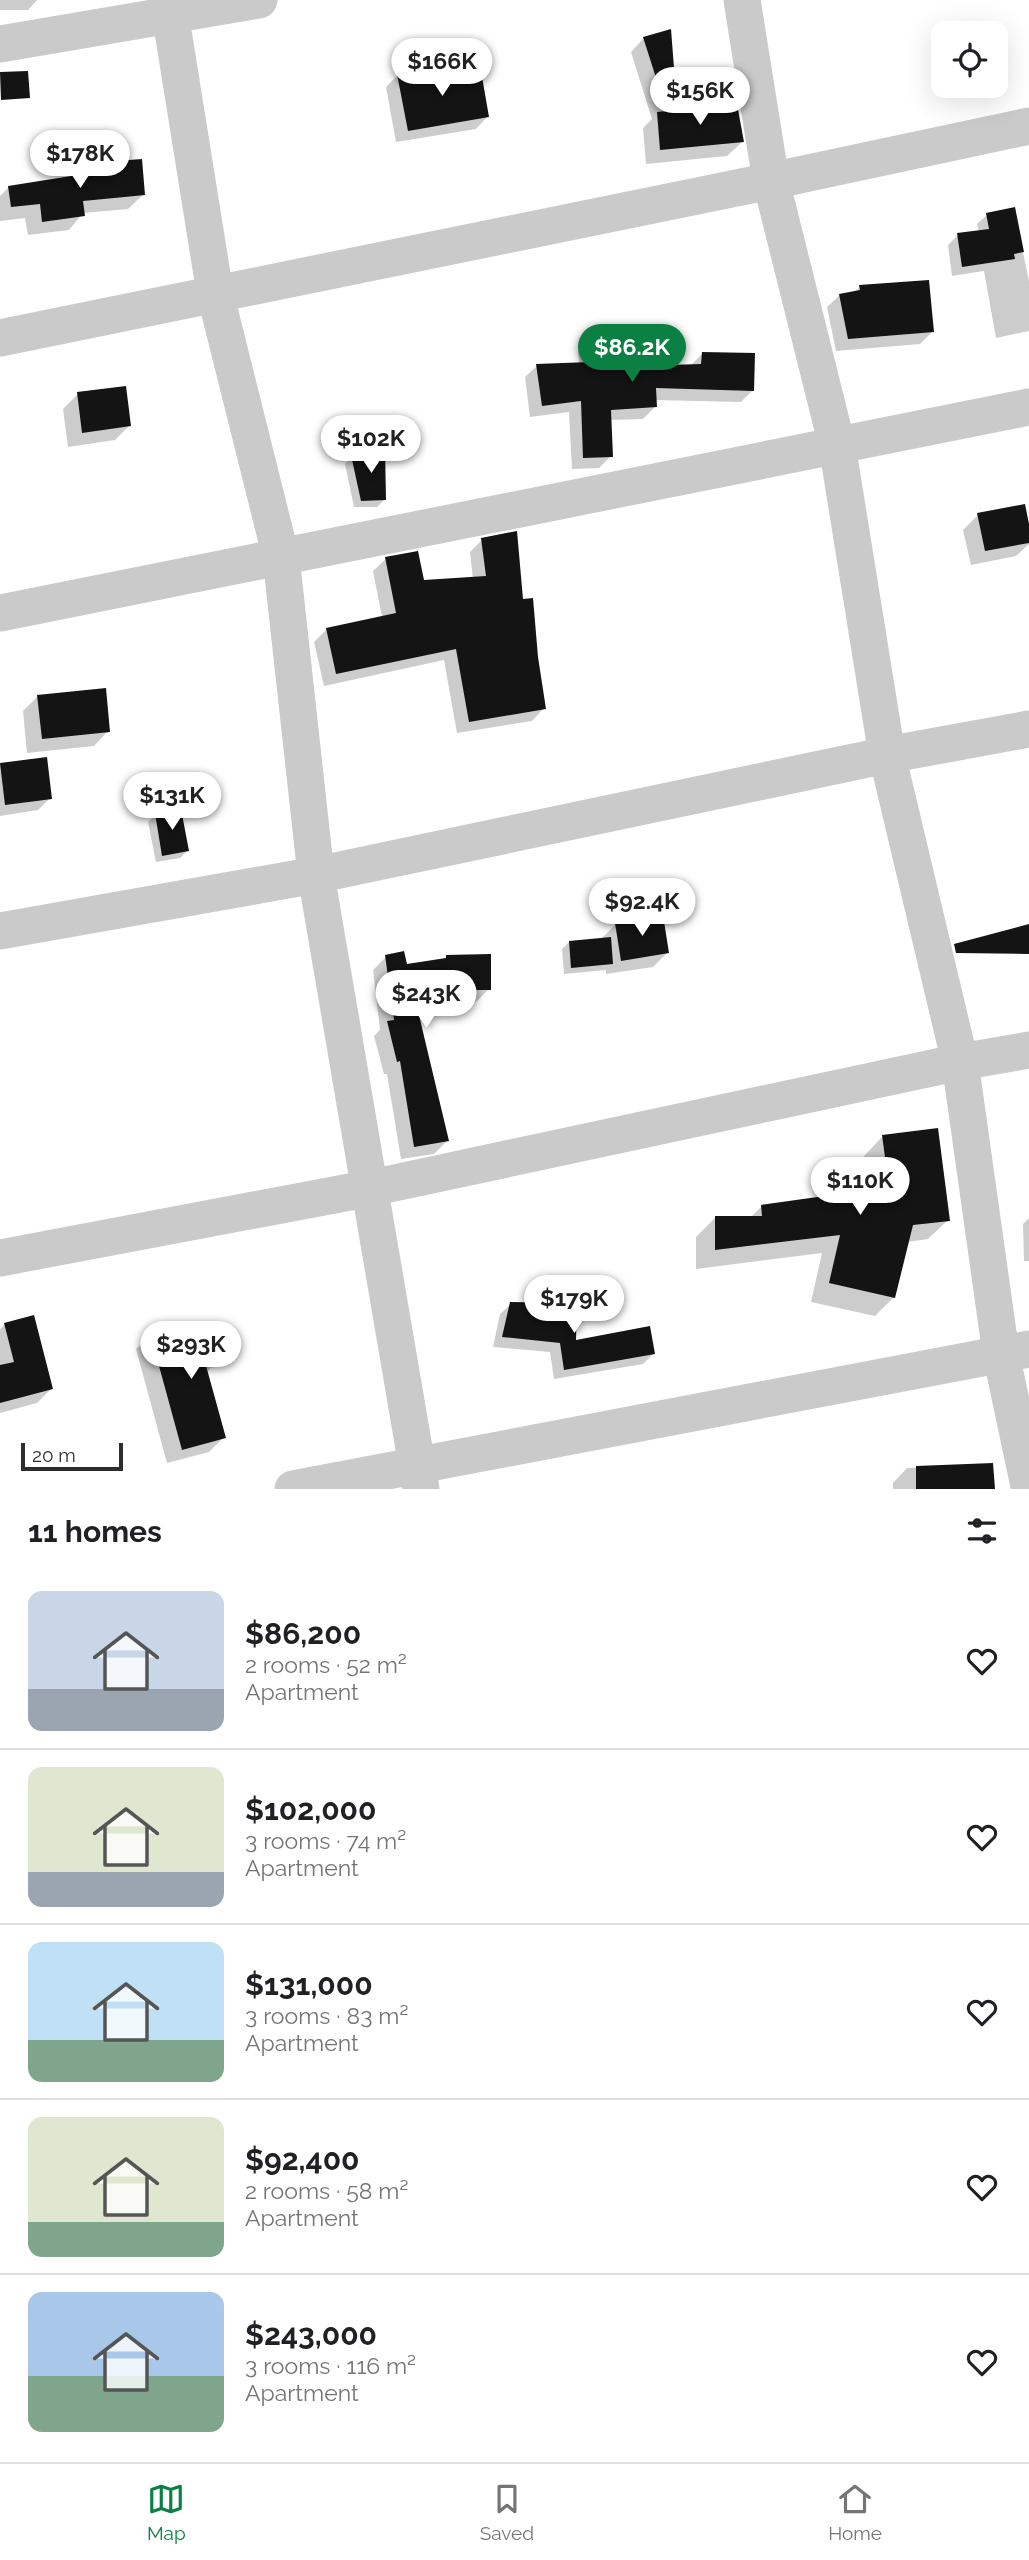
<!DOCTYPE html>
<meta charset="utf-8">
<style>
:root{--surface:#fff;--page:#f6f6f6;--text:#202124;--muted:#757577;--line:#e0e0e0;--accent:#0b8043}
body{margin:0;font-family:Raleway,sans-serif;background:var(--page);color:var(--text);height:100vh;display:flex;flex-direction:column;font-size:26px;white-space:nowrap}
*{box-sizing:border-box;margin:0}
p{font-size:23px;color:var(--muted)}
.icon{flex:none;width:38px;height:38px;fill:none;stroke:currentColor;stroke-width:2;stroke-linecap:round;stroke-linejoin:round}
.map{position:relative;height:1489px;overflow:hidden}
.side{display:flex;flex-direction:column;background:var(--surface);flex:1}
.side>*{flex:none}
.fabs{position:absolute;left:931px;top:21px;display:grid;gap:14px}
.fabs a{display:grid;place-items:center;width:77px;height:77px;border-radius:14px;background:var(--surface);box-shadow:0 7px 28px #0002;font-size:35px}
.scale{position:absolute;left:21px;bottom:18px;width:102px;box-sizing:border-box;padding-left:7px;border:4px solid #2d2d2d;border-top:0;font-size:19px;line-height:24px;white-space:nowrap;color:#2d2d2d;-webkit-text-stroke:5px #fff;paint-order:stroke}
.price{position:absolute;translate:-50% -60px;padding:0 16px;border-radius:24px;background:#fff;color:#222;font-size:23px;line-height:46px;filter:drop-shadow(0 2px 4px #0008)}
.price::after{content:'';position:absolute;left:50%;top:42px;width:21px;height:16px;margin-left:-10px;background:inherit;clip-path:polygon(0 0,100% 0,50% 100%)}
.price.selected{background:var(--accent);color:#fff}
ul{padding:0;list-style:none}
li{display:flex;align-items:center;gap:21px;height:175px;padding:0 28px}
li+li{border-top:2px solid var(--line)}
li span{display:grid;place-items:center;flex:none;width:196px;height:140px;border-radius:14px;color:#555}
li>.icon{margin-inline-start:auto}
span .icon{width:84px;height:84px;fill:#fffc;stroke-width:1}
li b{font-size:30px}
h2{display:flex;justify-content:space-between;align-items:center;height:84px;padding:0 28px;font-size:30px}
.dock{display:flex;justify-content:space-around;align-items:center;height:98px;border-top:2px solid var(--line);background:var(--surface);font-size:19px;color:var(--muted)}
.dock a{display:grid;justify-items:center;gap:4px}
.dock .selected{color:var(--accent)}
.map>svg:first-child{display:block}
.shadow{fill:#0003}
.building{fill:#141414}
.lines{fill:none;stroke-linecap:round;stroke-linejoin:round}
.minor{stroke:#cacaca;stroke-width:37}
</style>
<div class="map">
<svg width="1029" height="1489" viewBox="0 0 1029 1489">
<rect width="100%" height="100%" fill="#fff"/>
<!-- shadow -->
<path class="shadow" d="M0,0H37L28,10H0Z
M644,38L676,106L670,112L742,142L727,156L646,164L643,128L652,119L631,52Z
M398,75L487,117L476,129L396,142L386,87Z
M103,164L143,195L128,209L83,213L69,230L28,235L25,218L0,221V196L9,187L92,175Z
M1014,210L1029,281V331L996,338L984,271L952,276L948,245L958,235L979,232L977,224L987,215Z
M860,287L932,332L920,344L836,351L827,307L840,295L854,292Z
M590,339L635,368L690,366L702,354L753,390L741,402L654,400L655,407L643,419L609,420L611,456L599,468L572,469L569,412L530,417L525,377L537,366L579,364L578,351Z
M78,394L129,426L115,440L68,447L63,409Z
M352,457L384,500L377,507H354L345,464Z
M978,515L1029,532V544L1016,556L971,565L963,530Z
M482,540L522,601L536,657L544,708L532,721L457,733L444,660L324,686L314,642L327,629L382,617L373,571L386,559L423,582L473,579L470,552Z
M38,696L108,731L94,746L27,753L23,711Z
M45,759L50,798L38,810L0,816V765Z
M156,815L187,851L180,858L156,862L148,822Z
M616,924L668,952L653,967L606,974V970L564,974L562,949L569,942L600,940Z
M447,956L489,989L476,1002L414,1003L448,1140L434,1154L401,1159L387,1074H384L374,1036L380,1030L373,970L386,957L405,966L443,960Z
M883,1136L948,1220L928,1239L907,1242L894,1297L875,1316L811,1302L822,1253L696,1269V1237L716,1217L750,1218L762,1206L869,1192L864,1156Z
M1029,1218V1261H1024L1023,1224Z
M511,1304L574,1342L653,1354L643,1364L554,1379L550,1352L493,1347L500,1314Z
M5,1324L52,1388L37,1403L0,1413V1329Z
M151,1335L221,1358L206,1373L224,1437L209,1452L167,1463L136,1349Z
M992,1465L993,1489H893V1483L907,1468Z"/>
<!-- building -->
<path class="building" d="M671,29L677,107L666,109L643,37Z
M28,71L30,98L1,100L0,72Z
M481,71L489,117L408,131L397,74Z
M737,104L744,142L660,150L657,112Z
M142,159L145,195L83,201L85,216L42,222L40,204L11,207L8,186L103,171L102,162Z
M1015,207L1024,252L1014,254L1015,259L962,267L957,233L989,229L986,213Z
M929,280L934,332L848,339L839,294L860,290L859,285Z
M589,337L637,338L636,366L701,364L702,352L755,353L754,391L656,388L657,407L611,410L613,457L583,458L581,401L542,406L536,364L590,362Z
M126,386L131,426L82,433L77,392Z
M385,448L386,500L361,501L351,455Z
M1025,504L1029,524V543L985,551L977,513Z
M517,531L523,599L533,598L538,657L546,709L469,722L456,649L336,674L326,628L396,613L385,557L418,551L424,580L486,576L481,538Z
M106,688L110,732L42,739L37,695Z
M47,757L52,799L5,805L0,763Z
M181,809L189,851L162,856L155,813Z
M663,915L669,953L621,961L615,923Z
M1029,924V954L956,953L954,944Z
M611,937L613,964L571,968L569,941Z
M404,951L407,964L446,958V955L491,954V990H413L449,1141L414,1147L400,1061L397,1062L387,1021L394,1020L385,955Z
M938,1128L950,1221L913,1225L895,1298L829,1283L840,1235L715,1250V1216H762L761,1205L889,1187L882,1135Z
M510,1302L577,1303L576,1340L650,1326L655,1354L564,1370L560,1343L502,1337Z
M34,1315L53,1389L0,1403V1365L14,1362L4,1323Z
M217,1321L223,1359L205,1362L226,1438L182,1450L150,1333Z
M993,1463L995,1489H916V1466Z"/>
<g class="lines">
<!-- minor -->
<path class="minor" d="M168,0L215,293L281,557L316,875L421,1489
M742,0L771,181L837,445L887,755L960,1062L1001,1354L1029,1486
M0,44L259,0
M0,338L771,181L1029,126
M0,613L1029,407
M0,931L316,875L887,755L1029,729
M0,1258L371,1188L960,1062L1029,1050
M293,1489L1029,1349"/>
</g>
</svg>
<div class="fabs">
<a><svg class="icon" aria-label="locate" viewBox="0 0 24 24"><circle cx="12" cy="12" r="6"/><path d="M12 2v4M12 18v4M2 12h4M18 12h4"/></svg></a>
</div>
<div class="scale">20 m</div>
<b class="price" style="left:442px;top:98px">$166K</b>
<b class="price" style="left:700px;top:127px">$156K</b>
<b class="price" style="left:80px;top:190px">$178K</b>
<b class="price selected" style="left:632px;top:384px">$86.2K</b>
<b class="price" style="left:371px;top:475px">$102K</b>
<b class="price" style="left:172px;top:832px">$131K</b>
<b class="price" style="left:642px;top:938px">$92.4K</b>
<b class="price" style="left:426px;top:1030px">$243K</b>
<b class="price" style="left:860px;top:1217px">$110K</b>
<b class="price" style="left:574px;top:1335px">$179K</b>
<b class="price" style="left:191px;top:1381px">$293K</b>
</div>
<section class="side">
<h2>11 homes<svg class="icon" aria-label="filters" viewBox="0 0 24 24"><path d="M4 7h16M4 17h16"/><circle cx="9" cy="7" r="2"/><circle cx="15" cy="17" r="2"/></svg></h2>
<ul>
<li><span style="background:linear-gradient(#c9d6e8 70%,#9aa5b1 0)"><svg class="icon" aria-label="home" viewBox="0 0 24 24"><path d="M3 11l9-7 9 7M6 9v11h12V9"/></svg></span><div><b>$86,200</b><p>2 rooms · 52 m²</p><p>Apartment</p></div><svg class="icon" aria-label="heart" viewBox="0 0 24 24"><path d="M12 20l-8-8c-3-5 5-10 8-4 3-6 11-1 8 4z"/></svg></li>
<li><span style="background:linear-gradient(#dfe7d0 75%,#9aa5b1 0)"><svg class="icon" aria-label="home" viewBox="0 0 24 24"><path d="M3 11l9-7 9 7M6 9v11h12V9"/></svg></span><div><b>$102,000</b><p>3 rooms · 74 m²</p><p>Apartment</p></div><svg class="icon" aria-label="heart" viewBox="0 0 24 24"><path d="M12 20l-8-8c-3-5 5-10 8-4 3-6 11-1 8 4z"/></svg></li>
<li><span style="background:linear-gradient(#bfe0f5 70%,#7fa58c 0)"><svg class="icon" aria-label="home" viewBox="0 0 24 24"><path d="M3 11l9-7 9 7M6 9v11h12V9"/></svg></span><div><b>$131,000</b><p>3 rooms · 83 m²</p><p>Apartment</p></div><svg class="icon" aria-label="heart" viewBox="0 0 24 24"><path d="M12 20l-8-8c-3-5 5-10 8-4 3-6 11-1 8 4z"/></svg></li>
<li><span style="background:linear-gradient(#dfe7d0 75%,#7fa58c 0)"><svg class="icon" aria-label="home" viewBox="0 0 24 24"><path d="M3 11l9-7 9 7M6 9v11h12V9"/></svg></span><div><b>$92,400</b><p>2 rooms · 58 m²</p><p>Apartment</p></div><svg class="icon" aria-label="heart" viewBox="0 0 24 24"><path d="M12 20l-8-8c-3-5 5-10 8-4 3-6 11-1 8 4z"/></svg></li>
<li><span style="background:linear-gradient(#a9c7e8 60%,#7fa58c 0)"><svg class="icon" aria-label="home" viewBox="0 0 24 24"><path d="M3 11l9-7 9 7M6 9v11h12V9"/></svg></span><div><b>$243,000</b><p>3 rooms · 116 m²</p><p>Apartment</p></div><svg class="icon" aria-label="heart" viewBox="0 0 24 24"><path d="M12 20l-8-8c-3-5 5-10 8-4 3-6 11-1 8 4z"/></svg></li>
</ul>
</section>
<nav class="dock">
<a class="selected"><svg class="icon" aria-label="map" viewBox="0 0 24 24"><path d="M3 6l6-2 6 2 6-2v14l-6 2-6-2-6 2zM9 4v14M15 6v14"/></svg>Map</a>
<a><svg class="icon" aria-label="saved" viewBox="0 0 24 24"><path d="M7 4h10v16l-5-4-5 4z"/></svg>Saved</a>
<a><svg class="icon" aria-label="home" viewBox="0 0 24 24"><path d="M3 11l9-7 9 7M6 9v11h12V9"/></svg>Home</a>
</nav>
